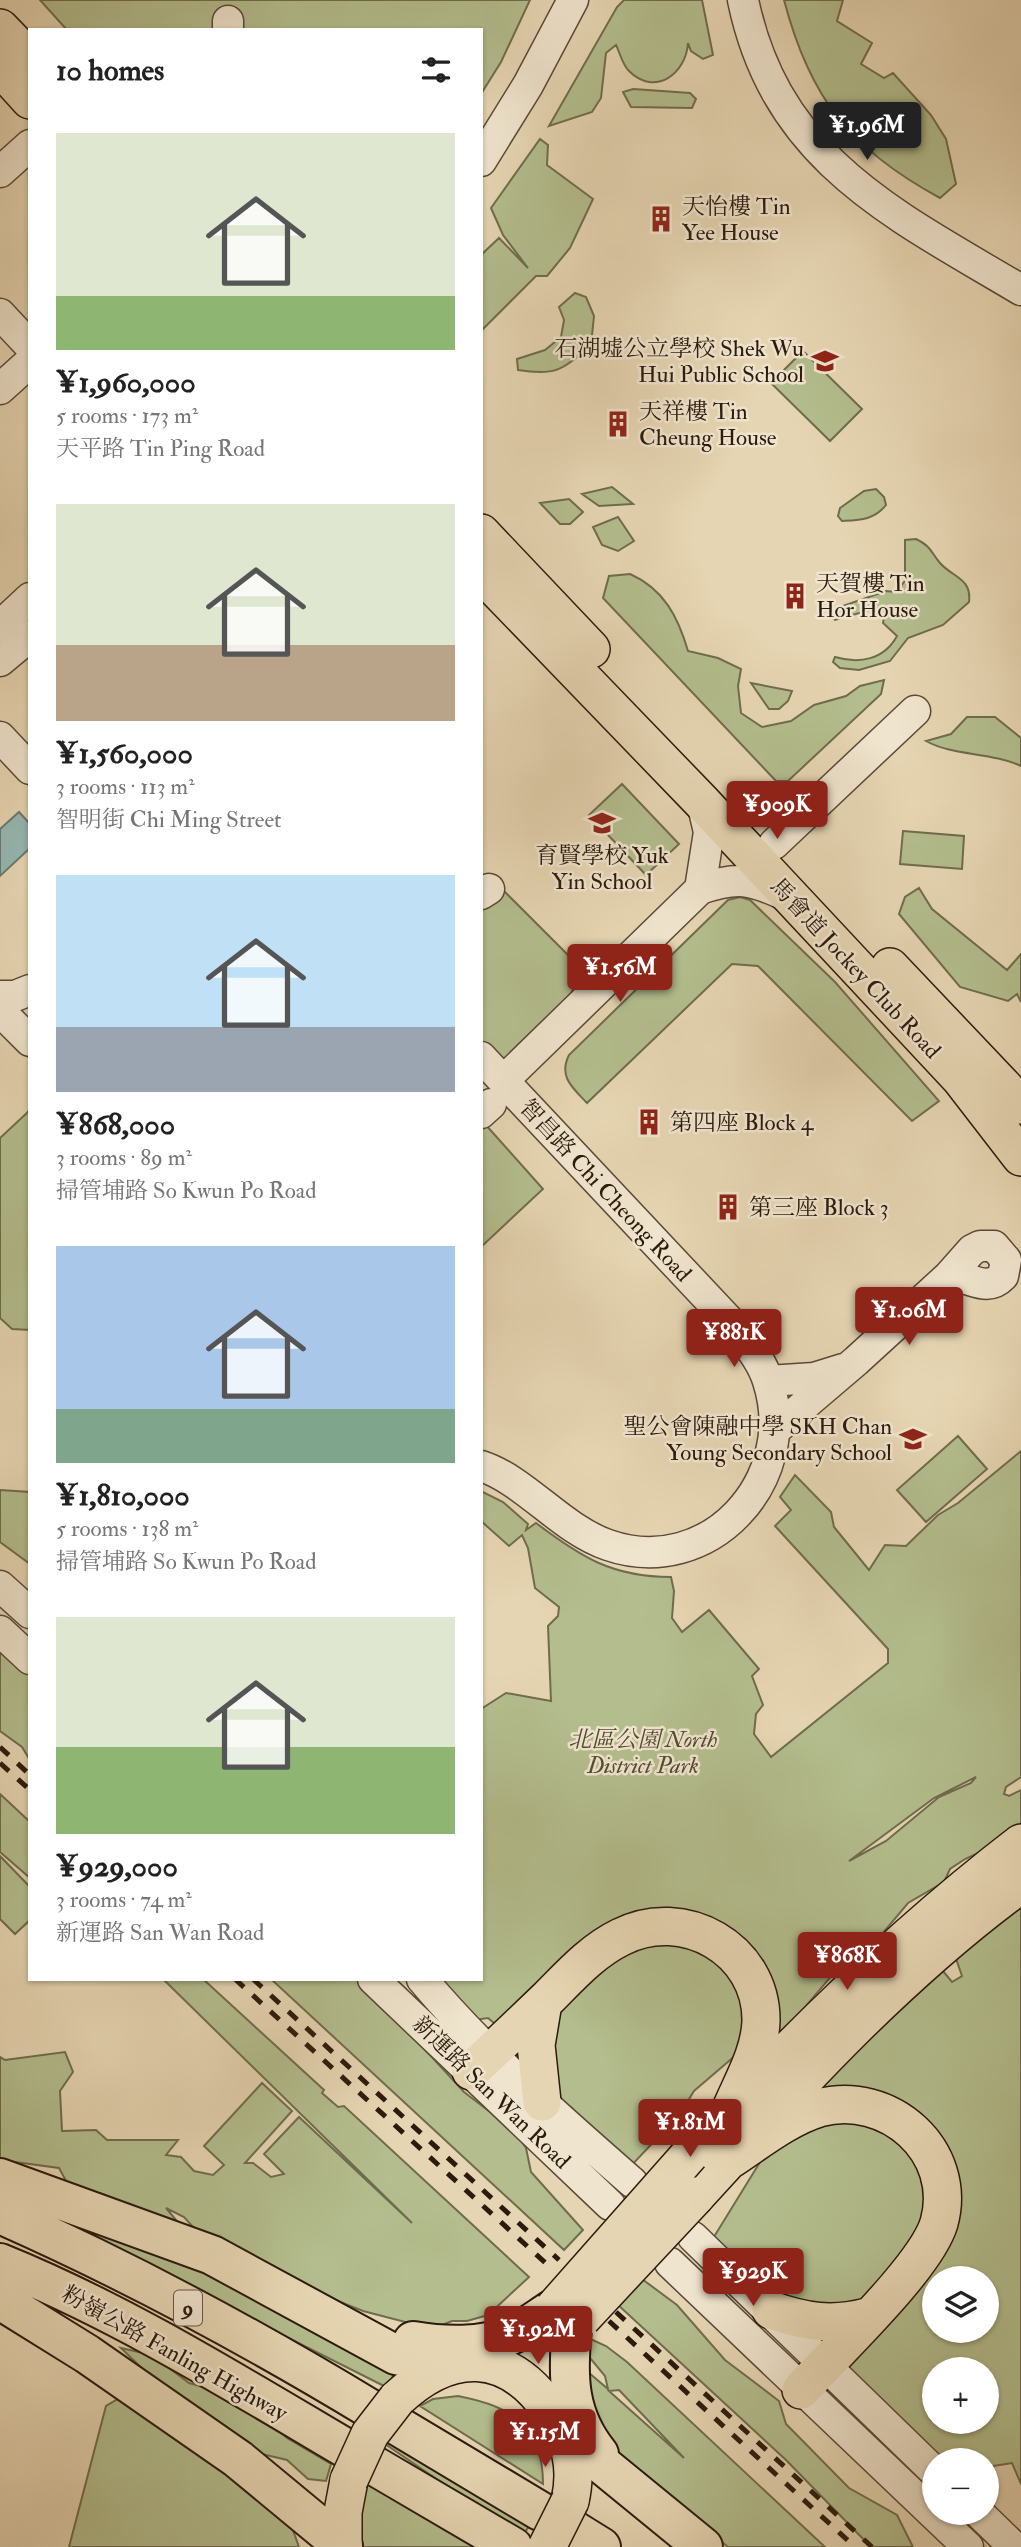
<!DOCTYPE html>
<meta charset="utf-8">
<style>
:root{--surface:#fff;--page:#f6f6f6;--text:#222;--muted:#767676;--accent:#8f2418}
body{margin:0;font-family:"IM FELL Double Pica","Noto Serif SC",serif;background:var(--page);color:var(--text);height:100vh;display:flex;flex-direction:column;font-size:26px;white-space:nowrap}
*{box-sizing:border-box;margin:0}
p{font-size:23px;color:var(--muted)}
.icon{flex:none;width:38px;height:38px;fill:none;stroke:currentColor;stroke-width:2;stroke-linecap:round;stroke-linejoin:round}
.map{position:relative;flex:1;overflow:hidden}
.panel{position:absolute;left:28px;top:28px;width:455px;height:1953px;display:flex;flex-direction:column;background:var(--surface);border-radius:0px;box-shadow:0 2px 5px #0004}
.panel>*{flex:none}
.controls{position:absolute;left:922px;top:2266px;display:grid;gap:14px}
.controls a{display:grid;place-items:center;width:77px;height:77px;border-radius:50%;background:var(--surface);box-shadow:0 2px 5px #0004;font-size:35px}
.price{position:absolute;translate:-50% -60px;padding:0 16px;border-radius:7px;background:var(--accent);color:#fff;font-size:23px;line-height:46px;filter:drop-shadow(0 2px 4px #0008)}
.price::after{content:'';position:absolute;left:50%;top:42px;width:21px;height:16px;margin-left:-10px;background:inherit;clip-path:polygon(0 0,100% 0,50% 100%)}
.price.current{background:#222;color:#fff}
ul{padding:0;list-style:none}
li{display:grid;align-content:center;gap:14px;height:371px;padding:0 28px}
li span{display:grid;place-items:center;height:217px;border-radius:0px;color:#555}
li>.icon{margin-inline-start:auto}
span .icon{width:126px;height:126px;fill:#fffc;stroke-width:1}
li b{font-size:30px}
h2{display:flex;justify-content:space-between;align-items:center;height:84px;padding:0 28px;font-size:30px}
.map>svg:first-child{display:block}
.green{fill:#b3bd8d;stroke:#6f6c4e;stroke-width:2;fill-rule:evenodd}
.water{fill:#97b8b3;stroke:#6c7971;stroke-width:2}
.lines{fill:none;stroke-linecap:round;stroke-linejoin:round}
.minor-casing{stroke:#5a4937;stroke-width:33}
.major-casing{stroke:#2b1a0e;stroke-width:40}
.highway-casing{stroke:#2b1a0e;stroke-width:42}
.minor{stroke:#efe4cd;stroke-width:30}
.major{stroke:#e6d5b2;stroke-width:37}
.highway{stroke:#e6d5b2;stroke-width:38}
.rail{stroke:#2b1a0e;stroke-width:5;stroke-dasharray:12 12;stroke-linecap:butt}
.major-bridge-casing{stroke:#2b1a0e;stroke-width:40;stroke-linecap:butt}
.major-bridge{stroke:#e6d5b2;stroke-width:37}
.labels{text-anchor:middle;stroke-width:5;stroke-linejoin:round;paint-order:stroke}
.shield{fill:#efe4cd;stroke:#665747;stroke-width:2}
.shield-label{font-size:21px;font-weight:bold;fill:#2b1a0e}
.poi-label{font-size:23px;fill:#2b1a0e;stroke:#efe4cd;text-anchor:start}
.street-label{font-size:23px;fill:#2b1a0e;stroke:#efe4cd}
.park-label{font-size:23px;font-style:italic;fill:#544b34;stroke:#efe4cd}
</style>
<div class="map">
<svg width="1021" height="2547" viewBox="0 0 1021 2547">
<rect width="100%" height="100%" fill="#e6d5b2"/>
<filter id="stains"><feTurbulence type="fractalNoise" baseFrequency=".00286" numOctaves="4"/><feColorMatrix values="0 0 0 0 .2 0 0 0 0 .09 0 0 0 0 .02 0 0 0 .5 -.17"/></filter>
<radialGradient id="worn" r=".72"><stop offset=".6" stop-color="#630" stop-opacity="0"/><stop offset="1" stop-color="#630" stop-opacity=".3"/></radialGradient>
<!-- green -->
<path class="green" d="M40,0H530L501,62L481,94V30H67Z
M624,0H702L713,55L703,59L691,51L688,43C686,74 655,97 629,71C622,64 620,53 616,45L606,53L601,98L592,112L549,126L617,7Z
M784,0H843L837,21L872,43L861,64L884,78L893,73L931,115L946,139L956,184L940,198C850,149 810,99 784,0Z
M633,89L690,93L696,99L692,108L631,107L623,92Z
M540,139L548,145L547,165L593,199L570,248L547,276H536L481,331V255L499,238L528,268L503,235L491,208Z
M575,293L586,297L594,316L591,345C562,370 557,376 518,370L517,359L545,350L561,337L564,320L559,307Z
M803,351L862,409L830,441L771,383Z
M612,487L633,504L599,506L582,494Z
M876,489L884,497L886,505C874,520 860,520 842,521L838,516L840,508L864,491Z
M569,499L583,512L570,524H560L540,503Z
M618,517L634,541L618,551L602,545L593,527Z
M916,539C932,547 930,551 940,563C952,577 972,578 969,602L943,625L908,638L890,661L859,670L840,668L833,662L835,657C859,664 884,660 897,636L883,623L885,611L877,608L835,620L828,614L831,610L886,591L896,592L905,581V540Z
M630,574C664,589 678,617 688,651L718,658L741,669L738,686L741,713L762,727L791,721L814,705L846,696L860,686L884,680L881,694L788,781H776L603,598L609,576Z
M751,683L792,691L788,701L779,709H769Z
M967,717H995L1021,738V766C991,752 953,756 926,741L951,734Z
M622,784L679,844L646,875L589,815Z
M903,831L964,836L962,869L900,864Z
M500,887L588,975L572,991L574,1005L503,1081L481,1057V906Z
M919,888L932,909L1007,970L1021,954V1002L1017,994L1008,1001L960,987L899,914L905,897Z
M740,897L750,900L835,982L939,1101L912,1121L758,966L732,964L587,1103C573,1088 558,1077 569,1055L728,900Z
M30,1110V1330L12,1329L0,1318V1138Z
M485,1124L543,1189L481,1247V1128Z
M958,1436L987,1469L926,1522L897,1490Z
M1021,1451V1777L1006,1787L1004,1794L1009,1796L1021,1790V1833L965,1859L950,1869L944,1882L908,1903L867,1952L838,1968L778,2039L743,2002L742,2034L736,2055L694,2091L680,2114L630,2167L596,2143L572,2108L554,2097L501,2029L488,2018L474,2020L416,1979H481V1709L506,1693L551,1701L548,1626L558,1616L559,1607L535,1588L528,1548L522,1535L509,1546L481,1521V1491L503,1502L528,1524L526,1530L536,1523C581,1557 612,1577 671,1577L674,1591L672,1618L682,1632L709,1610L759,1669L752,1676L763,1705L756,1714L754,1734L771,1757L888,1663V1649L775,1526L791,1510L780,1497L795,1475L831,1512L834,1527L869,1570L885,1545L906,1546L938,1515L958,1503ZM976,1777L971,1783L939,1797L886,1841L849,1861L934,1798Z
M0,1490L30,1492V1564L0,1542Z
M0,1644L30,1671V1760L22,1747L0,1731Z
M0,1794L30,1822V1878L0,1852Z
M0,1856L30,1887V1920L15,1934L0,1919Z
M1021,1865V2484L1012,2463L987,2467V2460H937L712,2240L807,2086L890,2019L943,1971L952,1982L962,1976L952,1947ZM934,2278H987V2331H934ZM934,2370H987V2422H934Z
M163,1979H203L324,2090L322,2093L338,2107L344,2106L529,2277L488,2315L467,2321H452L432,2329L363,2311L300,2286L204,2239L184,2217L166,2208L186,2232L79,2205L59,2168L0,2160V2057L5,2060L65,2052L73,2072L60,2091L62,2131L96,2130L107,2140H178L166,2155L181,2157L194,2171L213,2175L224,2165L204,2146L262,2083L292,2111L245,2163H253L271,2177L284,2174L264,2154L299,2117L412,2223Z
M271,1979H360L464,2092L515,2131L526,2148L531,2172L583,2230L564,2250Z
M72,2218L185,2258L395,2371L388,2388L116,2251Z
M642,2279L677,2305L725,2360L779,2401L786,2424L849,2488L897,2515L913,2547H871L786,2460L617,2304Z
M586,2337L606,2346L627,2362L825,2547H728L603,2441L582,2367L608,2389L605,2376L581,2347ZM619,2390L684,2458L609,2391Z
M121,2348L152,2355L189,2383L241,2397L287,2438L331,2464L326,2481L308,2479L287,2460L262,2454L188,2400L153,2379Z
M128,2393L290,2522L299,2547H69L106,2406Z
M458,2396C511,2406 543,2425 543,2484L420,2406L433,2399Z
M392,2433L529,2526L522,2537L385,2444Z
M368,2475L492,2547H360V2499L366,2492Z"/>
<!-- water -->
<path class="water" d="M19,812L30,824V848L0,876V829Z"/>
<g class="lines">
<!-- minor casing -->
<g class="minor-casing">
<path id="minor" d="M743,0C776,160 894,214 1021,290
M228,21V30
M481,161L528,85L573,0
M0,172L30,145
M0,314L30,346
M0,389L30,362
M0,626L30,598
M0,661L30,636
M0,737L30,769
M774,844L915,711
M700,889L709,832L702,802
M481,894L489,889
M0,996H15L30,990
M0,1011L30,1041
M481,1057L735,1327C747,1344 762,1361 768,1381C800,1480 709,1580 608,1545C561,1529 525,1480 481,1466
M503,1081L700,889C738,876 751,879 787,896
M481,1113L491,1104
M768,1381L814,1378L843,1369
M775,1430L856,1361L949,1276L972,1250L980,1246H994L1006,1260L1003,1276C986,1294 969,1275 949,1276
M0,1586L30,1613
M0,1631L30,1659
M373,1979L610,2205
M422,1979C485,2054 559,2118 632,2182
M693,2237L934,2471
M670,2263L968,2547
M979,2513L1014,2547"/>
</g>
<!-- major casing -->
<g class="major-casing">
<path id="major" d="M0,28L30,59
M0,67L30,100
M481,533L591,649
M481,573L702,802L960,1078L1021,1157
M890,967L1021,1105
M471,2071C497,2047 522,2023 548,1998C570,1976 592,1951 621,1937C683,1905 762,1949 761,2021C760,2053 742,2082 730,2111
M542,2102L536,2045L543,2003
M690,2154C792,2042 901,1935 1021,1843
M728,2161C756,2143 786,2118 819,2108C888,2089 959,2151 939,2223C926,2267 835,2352 801,2390
M696,2196C798,2084 898,1974 1021,1884
M771,2310C805,2322 832,2326 867,2317
M397,2399C450,2349 507,2348 550,2410C570,2439 578,2466 570,2501
M343,2547V2512L349,2480"/>
</g>
<!-- highway casing -->
<g class="highway-casing">
<path id="highway" d="M0,2178L212,2255L396,2355L449,2365
M0,2214C127,2270 253,2338 372,2410
M0,2263C121,2312 235,2383 347,2449
M0,2300L87,2354L238,2459L343,2546
M572,2329C567,2377 568,2416 599,2454
M413,2341C442,2346 483,2348 511,2335C525,2329 539,2318 553,2309
M393,2423L540,2511
M566,2435L703,2547
M368,2462L513,2547
M572,2529L601,2547"/>
</g>
<!-- minor -->
<use href="#minor" class="minor"/>
<!-- major -->
<use href="#major" class="major"/>
<!-- highway -->
<use href="#highway" class="highway"/>
<!-- rail -->
<path class="rail" d="M0,1747L30,1775
M0,1763L30,1790
M235,1979L551,2268
M253,1979L559,2260
M616,2312L872,2547
M609,2321L855,2547"/>
<!-- major-bridge casing -->
<g class="major-bridge-casing">
<path id="major-bridge" d="M553,2309L690,2154
M582,2318L696,2196
M349,2480L370,2434L397,2399
M547,2547L570,2501"/>
</g>
<!-- major-bridge -->
<use href="#major-bridge" class="major-bridge"/>
</g>
<!-- icons -->
<defs>
<g id="building-bare" transform="scale(2.1)"><path d="M-4-6H4V6H1V3H-1V6H-4ZM-2.5-4.3h1.7v1.8h-1.7ZM.8-4.3h1.7v1.8H.8ZM-2.5-1h1.7V.8h-1.7ZM.8-1h1.7V.8H.8Z" fill="#8f2418" stroke="#efe4cd" stroke-width="2.5" paint-order="stroke"/></g>
<g id="school-bare" transform="scale(2.1)"><path d="M0-5L7-2L0 1L-7-2ZM-4 1L0 2.5L4 1V4Q0 6-4 4Z" fill="#8f2418" stroke="#efe4cd" stroke-width="2.5" paint-order="stroke"/></g>
</defs>
<g fill-rule="evenodd">
<use href="#building-bare" x="661" y="219"/>
<use href="#school-bare" x="825" y="361"/>
<use href="#building-bare" x="618" y="424"/>
<use href="#building-bare" x="795" y="596"/>
<use href="#school-bare" x="602" y="823"/>
<use href="#building-bare" x="649" y="1122"/>
<use href="#building-bare" x="728" y="1207"/>
<use href="#school-bare" x="913" y="1439"/>
</g>
<g class="labels">
<!-- shield labels -->
<rect class="shield" x="174" y="2290.5" width="28" height="35" rx="5"/>
<g class="shield-label">
<text x="188" y="2315">9</text>
</g>
<!-- poi labels -->
<g class="poi-label">
<text x="682" y="214">天怡樓 Tin<tspan x="682" dy="26">Yee House</tspan></text>
<text x="804" y="356" text-anchor="end">石湖墟公立學校 Shek Wu<tspan x="804" dy="26">Hui Public School</tspan></text>
<text x="639" y="419">天祥樓 Tin<tspan x="639" dy="26">Cheung House</tspan></text>
<text x="816" y="591">天賀樓 Tin<tspan x="816" dy="26">Hor House</tspan></text>
<text x="602" y="863" text-anchor="middle">育賢學校 Yuk<tspan x="602" dy="26">Yin School</tspan></text>
<text x="670" y="1130">第四座 Block 4</text>
<text x="749" y="1215">第三座 Block 3</text>
<text x="892" y="1434" text-anchor="end">聖公會陳融中學 SKH Chan<tspan x="892" dy="26">Young Secondary School</tspan></text>
</g>
<!-- street labels -->
<g class="street-label">
<text transform="translate(856 968) rotate(47)" y="8">馬會道 Jockey Club Road</text>
<text transform="translate(606 1190) rotate(47)" y="8">智昌路 Chi Cheong Road</text>
<text transform="translate(492 2092) rotate(44)" y="8">新運路 San Wan Road</text>
<text transform="translate(175 2353) rotate(29)" y="8">粉嶺公路 Fanling Highway</text>
</g>
<!-- park labels -->
<g class="park-label">
<text x="643" y="1747">北區公園 North<tspan x="643" dy="26">District Park</tspan></text>
</g>
</g>
<rect width="100%" height="100%" filter="url(#stains)"/>
<rect width="100%" height="100%" fill="url(#worn)"/>
</svg>
<div class="controls">
<a><svg class="icon" aria-label="layers" viewBox="0 0 24 24"><path d="M12 4l9 5-9 5-9-5zM3 14l9 5 9-5"/></svg></a>
<a>+</a>
<a>−</a>
</div>
<b class="price current" style="left:867px;top:162px">¥1.96M</b>
<b class="price" style="left:777px;top:841px">¥909K</b>
<b class="price" style="left:620px;top:1004px">¥1.56M</b>
<b class="price" style="left:909px;top:1347px">¥1.06M</b>
<b class="price" style="left:734px;top:1369px">¥881K</b>
<b class="price" style="left:847px;top:1992px">¥868K</b>
<b class="price" style="left:690px;top:2159px">¥1.81M</b>
<b class="price" style="left:753px;top:2308px">¥929K</b>
<b class="price" style="left:538px;top:2366px">¥1.92M</b>
<b class="price" style="left:545px;top:2469px">¥1.15M</b>
<section class="panel">
<h2>10 homes<svg class="icon" aria-label="filters" viewBox="0 0 24 24"><path d="M4 7h16M4 17h16"/><circle cx="9" cy="7" r="2"/><circle cx="15" cy="17" r="2"/></svg></h2>
<ul>
<li><span style="background:linear-gradient(#dfe7d0 75%,#8fb573 0)"><svg class="icon" aria-label="home" viewBox="0 0 24 24"><path d="M3 11l9-7 9 7M6 9v11h12V9"/></svg></span><div><b>¥1,960,000</b><p>5 rooms · 173 m²</p><p>天平路 Tin Ping Road</p></div></li>
<li><span style="background:linear-gradient(#dfe7d0 65%,#b9a48a 0)"><svg class="icon" aria-label="home" viewBox="0 0 24 24"><path d="M3 11l9-7 9 7M6 9v11h12V9"/></svg></span><div><b>¥1,560,000</b><p>3 rooms · 113 m²</p><p>智明街 Chi Ming Street</p></div></li>
<li><span style="background:linear-gradient(#bfe0f5 70%,#9aa5b1 0)"><svg class="icon" aria-label="home" viewBox="0 0 24 24"><path d="M3 11l9-7 9 7M6 9v11h12V9"/></svg></span><div><b>¥868,000</b><p>3 rooms · 89 m²</p><p>掃管埔路 So Kwun Po Road</p></div></li>
<li><span style="background:linear-gradient(#a9c7e8 75%,#7fa58c 0)"><svg class="icon" aria-label="home" viewBox="0 0 24 24"><path d="M3 11l9-7 9 7M6 9v11h12V9"/></svg></span><div><b>¥1,810,000</b><p>5 rooms · 138 m²</p><p>掃管埔路 So Kwun Po Road</p></div></li>
<li><span style="background:linear-gradient(#dfe7d0 60%,#8fb573 0)"><svg class="icon" aria-label="home" viewBox="0 0 24 24"><path d="M3 11l9-7 9 7M6 9v11h12V9"/></svg></span><div><b>¥929,000</b><p>3 rooms · 74 m²</p><p>新運路 San Wan Road</p></div></li>
</ul>
</section>
</div>
